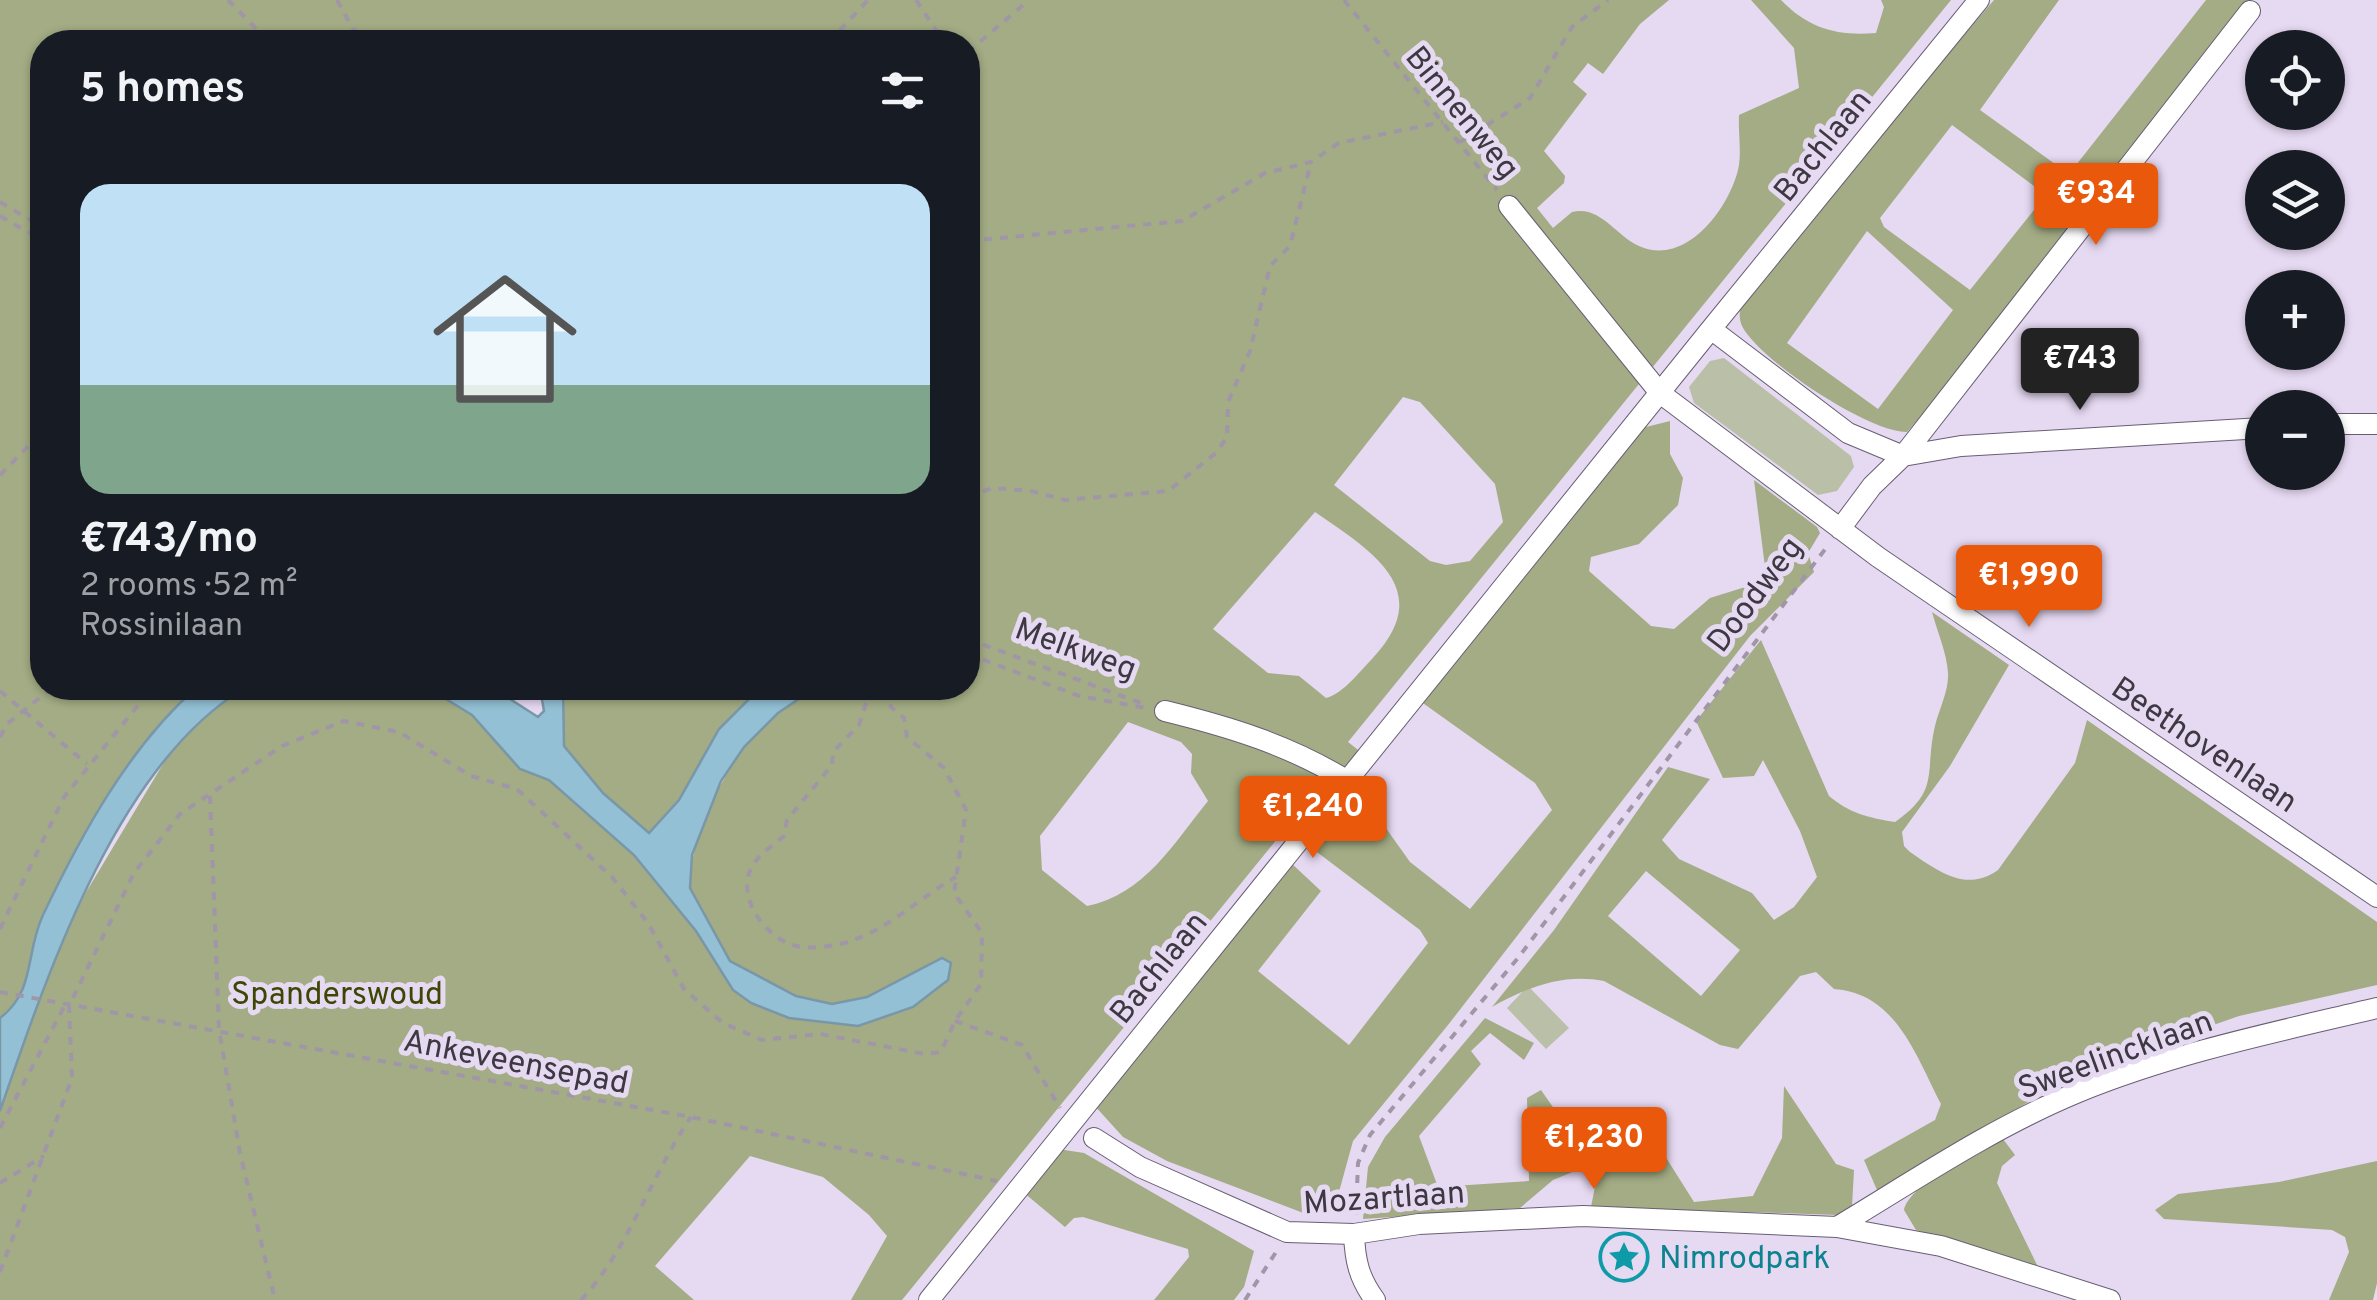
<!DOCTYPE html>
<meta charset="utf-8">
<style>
:root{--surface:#171b24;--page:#20242c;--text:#f1f3f6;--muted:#9ea1a6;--line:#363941;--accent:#ea580c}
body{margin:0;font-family:Overpass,sans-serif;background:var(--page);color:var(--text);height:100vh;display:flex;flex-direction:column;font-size:38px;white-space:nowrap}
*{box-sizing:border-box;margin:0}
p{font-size:32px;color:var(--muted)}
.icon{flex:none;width:55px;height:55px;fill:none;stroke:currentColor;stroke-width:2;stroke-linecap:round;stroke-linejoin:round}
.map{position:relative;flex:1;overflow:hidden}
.panel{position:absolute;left:30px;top:30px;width:950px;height:670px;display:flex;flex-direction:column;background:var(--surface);border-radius:40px;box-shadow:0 2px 8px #0004}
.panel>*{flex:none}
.controls{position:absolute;left:2245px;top:30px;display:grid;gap:20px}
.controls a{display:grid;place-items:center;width:100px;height:100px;border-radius:50%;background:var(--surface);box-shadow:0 2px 8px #0004;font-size:50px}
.price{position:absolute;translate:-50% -85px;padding:0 22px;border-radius:10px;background:var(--accent);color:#fff;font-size:32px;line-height:65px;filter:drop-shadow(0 2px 5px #0008)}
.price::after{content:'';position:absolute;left:50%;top:60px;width:30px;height:22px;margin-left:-15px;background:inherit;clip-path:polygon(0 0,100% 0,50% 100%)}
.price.on{background:#222;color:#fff}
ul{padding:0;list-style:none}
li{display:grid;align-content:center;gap:20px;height:530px;padding:0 50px}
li+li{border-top:2px solid var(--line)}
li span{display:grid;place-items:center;height:310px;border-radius:30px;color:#555}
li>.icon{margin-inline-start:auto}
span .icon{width:180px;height:180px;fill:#fffc;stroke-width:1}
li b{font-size:42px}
h2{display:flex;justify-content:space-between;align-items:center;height:120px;padding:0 50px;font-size:42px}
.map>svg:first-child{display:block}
.green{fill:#bac0a7}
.forest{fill:#a3ac84;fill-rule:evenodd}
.water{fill:#93c0d4;stroke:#7997a8;stroke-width:2.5}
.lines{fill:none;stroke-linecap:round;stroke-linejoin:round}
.minor-casing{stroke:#695e73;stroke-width:22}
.path{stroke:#a096a8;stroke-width:4;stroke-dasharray:8 8;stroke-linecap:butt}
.minor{stroke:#fff;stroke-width:20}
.labels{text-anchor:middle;stroke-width:10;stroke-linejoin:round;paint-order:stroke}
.street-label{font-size:32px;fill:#3d3841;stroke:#e6d9f2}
.park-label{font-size:32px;fill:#3d4603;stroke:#e6d9f2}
.culture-label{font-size:32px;fill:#0d838f;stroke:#e6d9f2;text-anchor:start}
</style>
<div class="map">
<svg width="2377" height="1300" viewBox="0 0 2377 1300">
<rect width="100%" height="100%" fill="#e6d9f2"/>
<!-- green -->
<path class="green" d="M1724,358L1851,456L1854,467L1837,491L1818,495L1694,403L1689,387L1710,361Z
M1528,986L1569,1028L1546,1049L1507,1008Z"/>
<!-- forest -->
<path class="forest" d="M0,0H1669L1640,24L1603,74L1588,63L1573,82L1587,94L1544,151L1565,176L1564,183L1537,208L1553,228L1572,212C1600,205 1615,235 1639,246C1685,267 1728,210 1738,170C1742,153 1738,133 1739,115L1799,88L1794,48L1751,0H1781C1809,29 1837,36 1876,33L1884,7L1881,0H1951L1348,742L1362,753L1322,804L1312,796L902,1300H851L887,1236L869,1215L823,1177L750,1156L655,1266L694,1300H0V1111L45,977L85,894L172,749L209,712L245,688H428L473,715L520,769L549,780L634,855L696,931L733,990L751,1003L789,1018L858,1025L913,1007L948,980L942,958L867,997L832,1004L796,996L730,961L690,888L689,876C700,811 747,715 813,689C831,681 940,688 968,688V42H42V688H196C129,748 83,835 45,916C27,955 35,990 0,1018ZM1403,397L1420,402L1495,484L1503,522L1470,561L1446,565L1430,561L1334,485ZM1315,512C1373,552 1437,590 1372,659C1359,672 1344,693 1326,698L1299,676L1268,673L1213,629ZM1128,722L1181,742L1192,754L1191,773L1208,801C1174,843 1144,895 1087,906L1042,870L1040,836Z
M1994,0H2059L1980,110L2069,174L2206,0H2248L1963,368L1907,432C1869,433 1759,360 1742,326C1736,312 1743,300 1748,288ZM1952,125L2046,195L1970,290L1884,227L1880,218ZM1867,231L1953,310L1878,409L1787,343Z
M1670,421V454L1683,478L1678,505L1639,544L1591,557L1589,571L1651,626L1674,629L1710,598L1755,584L1766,575L1754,480L1817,527L1820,533L1808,553L1814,572L1750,636L1448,1025L1353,1141L1334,1210L1306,1214L1167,1161L1123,1137L1094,1105L1290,862L1321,891L1258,971L1349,1045L1428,943L1420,930L1305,843L1341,798L1383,824L1410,862L1470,909L1552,810L1535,783L1420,701L1642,428Z
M1932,612L2009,665L1950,766L1902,832L1904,846L1910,852C1938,871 1966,893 1998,870L2075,763L2087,720L2377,922V985L2239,1016L2080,1072L1877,1190L1864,1160L1935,1120L1941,1104C1916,1056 1896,993 1834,989L1816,972L1800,976L1738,1049L1720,1045L1604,981C1564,973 1527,987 1492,1007L1554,930L1668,767L1710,779L1662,840L1679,859L1752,893L1774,920L1794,907L1817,877L1800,831L1763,760L1754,776L1723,778L1696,721L1761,640L1829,796C1849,813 1869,818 1895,822C1941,790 1924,773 1935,726C1939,709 1949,691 1948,673C1947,653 1937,631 1932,612ZM1646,871L1740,950L1701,996L1608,916Z
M563,688H760L719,729L679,800L649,834L603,793L564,746Z
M1485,1018L1534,1043L1524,1060L1490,1033L1471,1051L1481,1064L1419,1136L1438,1187L1529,1181L1527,1098L1541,1090L1564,1123L1583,1129L1575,1171L1553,1180L1520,1208L1363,1219L1368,1167L1385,1137Z
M1784,1086L1836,1164L1854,1170L1852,1207L1838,1215L1591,1207L1604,1140L1665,1156L1694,1202L1753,1196L1782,1138Z
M2003,1139L2015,1155L2002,1166L1997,1183L2039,1269L1916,1230L1904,1210C1910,1183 1979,1153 2003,1139Z
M1058,1149L1084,1153L1254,1251L1244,1287L1234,1300H1154L1189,1257L1188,1249L1083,1217L1074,1218L1065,1227L1023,1192Z
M2377,1161V1283L2373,1300H2329L2349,1252L2345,1237L2332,1230L2164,1219L2155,1210L2178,1194L2279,1182Z"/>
<!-- water -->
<path class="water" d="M196,688H245C117,763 46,978 0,1111V1018C36,991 25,953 43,915C81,835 129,747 196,688Z
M428,688H493L538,717L544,711L540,688H563L564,746L603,793L649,833L679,800L719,729L760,688H815L778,713L744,747L721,781L692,855L690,888L730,961L796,996L832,1004L867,997L942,958L951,963L948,980L913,1007L858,1026L789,1018L751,1003L733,990L696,931L634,855L549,780L520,769L472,715Z"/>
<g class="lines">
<!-- minor casing -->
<g class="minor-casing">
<path id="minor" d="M1509,206L1660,393L1878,557L2377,897
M1711,329L1979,0
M2328,424H2377
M1903,456L1961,446L2262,428
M1840,529L1872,486L1903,456L2250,11
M1165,711C1230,727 1289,745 1346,780
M1094,1138L1140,1167L1287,1232L1354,1234L1419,1224L1583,1216L1837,1227L1941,1246L2110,1300
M1837,1227C1915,1180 1992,1128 2076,1093C2173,1053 2276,1032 2377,1008
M1354,1234C1355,1261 1359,1278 1375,1300
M929,1300L1711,329L1848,433L1903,456"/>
</g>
<!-- path -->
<path class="path" d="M228,0L269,42
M337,0L353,29L373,42
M916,0L944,42
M1344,0L1497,190
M829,42L868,0
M968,52L1029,0
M1460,142L1530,98L1572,27L1608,0
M0,202L42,227
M0,216L42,240
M968,241L1182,221L1265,173L1311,162L1339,143L1443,122
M0,475L42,432
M968,497L992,488L1031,491L1065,500L1168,491L1216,453L1227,437L1228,402L1250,351L1270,266L1290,246L1311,162
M968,639L1146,705
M968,654L1079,696L1146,708
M871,688L859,725L833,752L832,765L787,820L784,836C775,844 762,852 755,862C733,891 761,933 790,944C805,951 836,946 851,941C892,927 920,897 956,877
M0,691L87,764
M0,737L7,724L52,688
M210,796L219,1029L240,1153L275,1300
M0,929L64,797L152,688
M0,992L691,1117L997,1181
M955,1021L1022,1045L1060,1108
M0,1128L65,1005
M0,1183L44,1156
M1356,1215L1358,1163L1370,1135L1518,958L1829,544
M0,1272L72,1078L69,1006L134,873L180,814L282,746L344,721L399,732L471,776L517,789L612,877L648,923L684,989L723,1023L762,1040L820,1034L925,1054L941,1052L955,1021L981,984L982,933L954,893L966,810L944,768L907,737L904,718L891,707L886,688
M581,1300C629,1249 651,1175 691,1117
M1245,1300L1278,1249"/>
<!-- minor -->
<use href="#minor" class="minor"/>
</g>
<!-- icons -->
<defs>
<g id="sight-ring" transform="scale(2.5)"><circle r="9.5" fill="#e6d9f2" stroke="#0f9aa8" stroke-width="1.5"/><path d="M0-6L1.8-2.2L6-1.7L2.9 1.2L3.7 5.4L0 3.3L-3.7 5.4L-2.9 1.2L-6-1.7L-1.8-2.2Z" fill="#0f9aa8"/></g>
</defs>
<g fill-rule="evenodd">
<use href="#sight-ring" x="1624" y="1257"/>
</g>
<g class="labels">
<!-- street labels -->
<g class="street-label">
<text transform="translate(1463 112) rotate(51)" y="11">Binnenweg</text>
<text transform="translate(1822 145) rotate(-51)" y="11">Bachlaan</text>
<text transform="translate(1754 594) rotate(-53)" y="11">Doodweg</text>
<text transform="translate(1076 648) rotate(20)" y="11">Melkweg</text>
<text transform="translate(2205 744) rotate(34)" y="11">Beethovenlaan</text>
<text transform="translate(1158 967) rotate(-51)" y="11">Bachlaan</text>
<text transform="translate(2115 1054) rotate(-20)" y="11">Sweelincklaan</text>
<text transform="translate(516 1061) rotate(11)" y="11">Ankeveensepad</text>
<text transform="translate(1384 1197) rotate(-4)" y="11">Mozartlaan</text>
</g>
<!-- park labels -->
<g class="park-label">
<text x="337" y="1004">Spanderswoud</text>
</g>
<!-- culture labels -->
<g class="culture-label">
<text x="1659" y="1268">Nimrodpark</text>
</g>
</g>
</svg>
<div class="controls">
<a><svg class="icon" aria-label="locate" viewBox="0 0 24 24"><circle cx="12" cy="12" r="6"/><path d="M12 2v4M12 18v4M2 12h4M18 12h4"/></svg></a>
<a><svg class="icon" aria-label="layers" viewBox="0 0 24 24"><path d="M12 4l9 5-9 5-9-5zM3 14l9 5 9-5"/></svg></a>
<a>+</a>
<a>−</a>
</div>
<b class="price" style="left:2096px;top:248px">€934</b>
<b class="price on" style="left:2080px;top:413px">€743</b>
<b class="price" style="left:2029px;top:630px">€1,990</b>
<b class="price" style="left:1313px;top:861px">€1,240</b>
<b class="price" style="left:1594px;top:1192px">€1,230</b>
<section class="panel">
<h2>5 homes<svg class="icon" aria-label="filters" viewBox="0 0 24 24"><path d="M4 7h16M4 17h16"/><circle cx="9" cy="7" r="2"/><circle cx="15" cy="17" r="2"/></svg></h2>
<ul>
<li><span style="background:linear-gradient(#bfe0f5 65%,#7fa58c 0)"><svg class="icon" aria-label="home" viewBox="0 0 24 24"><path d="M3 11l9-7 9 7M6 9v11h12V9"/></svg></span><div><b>€743/mo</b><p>2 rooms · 52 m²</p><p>Rossinilaan</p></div></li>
</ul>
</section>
</div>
